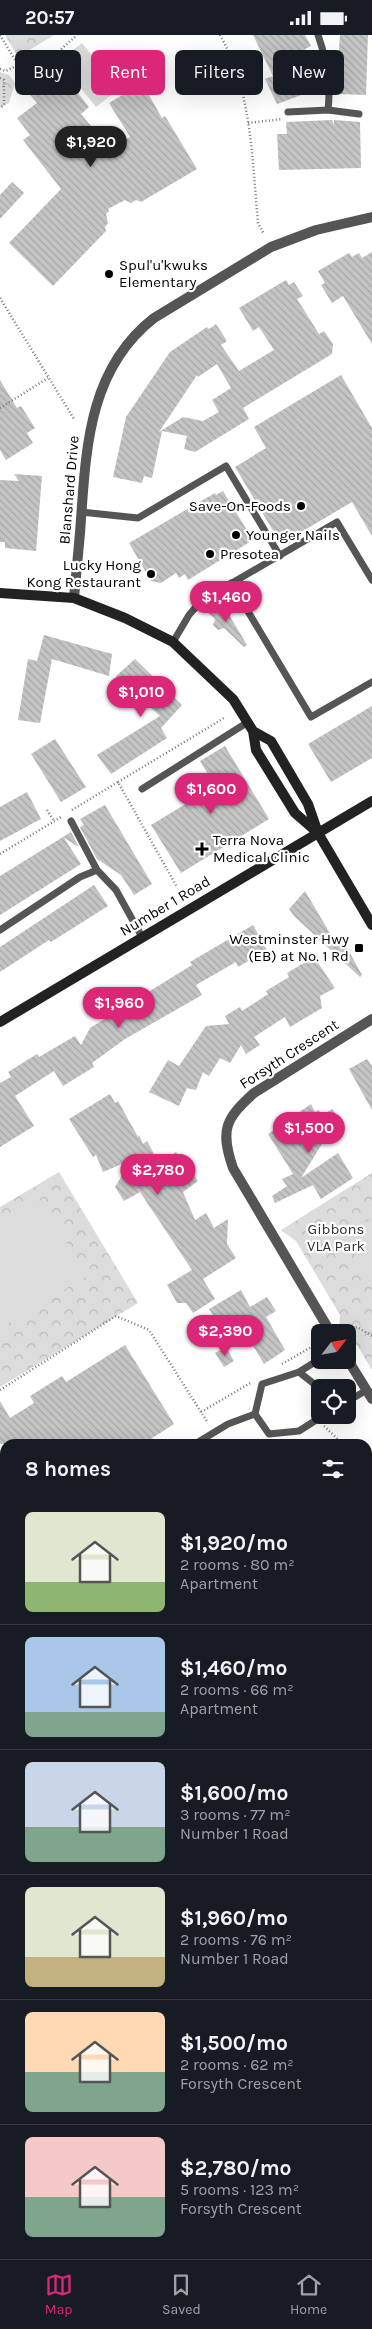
<!DOCTYPE html>
<meta charset="utf-8">
<style>
:root{--surface:#171b24;--page:#242831;--text:#f1f3f6;--muted:#9ea1a6;--line:#363941;--accent:#db2777}
body{margin:0;font-family:Karla,sans-serif;background:var(--page);color:var(--text);height:100vh;display:flex;flex-direction:column;font-size:19px;white-space:nowrap}
*{box-sizing:border-box;margin:0}
p{font-size:16px;color:var(--muted)}
.icon{flex:none;width:28px;height:28px;fill:none;stroke:currentColor;stroke-width:2;stroke-linecap:round;stroke-linejoin:round}
.map{position:relative;flex:1;overflow:hidden}
.details{position:absolute;left:0px;top:1404px;width:372px;height:821px;display:flex;flex-direction:column;background:var(--surface);border-radius:15px 15px 0 0;box-shadow:0 5px 20px #0002}
.details>*{flex:none}
.hud{position:absolute;left:15px;top:15px;width:342px;height:45px;display:flex;gap:10px}
.needle{width:32px;rotate:59deg}
.buttons{position:absolute;left:311px;top:1289px;display:grid;gap:10px}
.buttons a{display:grid;place-items:center;width:45px;height:45px;border-radius:8px;background:var(--surface);box-shadow:0 5px 20px #0002;font-size:25px}
.price{position:absolute;translate:-50% -42px;padding:0 11px;border-radius:18px;background:var(--accent);color:#fff;font-size:16px;line-height:32px;filter:drop-shadow(0 1px 2px #0008)}
.price::after{content:'';position:absolute;left:50%;top:30px;width:15px;height:11px;margin-left:-8px;background:inherit;clip-path:polygon(0 0,100% 0,50% 100%)}
.price.current{background:#222;color:#fff}
ul{padding:0;list-style:none}
li{display:flex;align-items:center;gap:15px;height:125px;padding:0 25px}
li+li{border-top:1px solid var(--line)}
li span{display:grid;place-items:center;flex:none;width:140px;height:100px;border-radius:8px;color:#555}
li>.icon{margin-inline-start:auto}
span .icon{width:60px;height:60px;fill:#fffc;stroke-width:1}
li b{font-size:21px}
h2{display:flex;justify-content:space-between;align-items:center;height:60px;padding:0 25px;font-size:21px}
.pill{padding:0 18px;border-radius:8px;background:var(--surface);box-shadow:0 5px 20px #0002;font-size:18px;line-height:45px}
.pill.current{background:var(--accent);color:#fff}
.status{display:flex;justify-content:space-between;align-items:center;height:35px;padding:0 25px;background:var(--surface);direction:ltr}
.status svg{height:14px;fill:currentColor}
.menu{display:flex;justify-content:space-around;align-items:center;height:70px;border-top:1px solid var(--line);background:var(--surface);font-size:14px;color:var(--muted)}
.menu a{display:grid;justify-items:center;gap:2px}
.menu .current{color:var(--accent)}
.map>svg:first-child{display:block}
.park{fill:url(#park-crowns)}
.garden{fill:#dcdcdc}
.building{fill:url(#building-back-hatch);fill-rule:evenodd}
.lines{fill:none;stroke-linecap:round;stroke-linejoin:round}
.path{stroke:#777;stroke-width:2.5;stroke-dasharray:1 2.5;stroke-linecap:butt}
.lane{stroke:#555;stroke-width:7}
.street{stroke:#555;stroke-width:10}
.secondary{stroke:#222;stroke-width:10}
.poi-dot{fill:#000;stroke:#fff;stroke-width:2}
.labels{text-anchor:middle;stroke-width:4.5;stroke-linejoin:round;paint-order:stroke}
.poi-label{font-size:15px;fill:#000;stroke:#fff;text-anchor:start}
.street-label{font-size:15px;fill:#000;stroke:#fff}
.park-label{font-size:15px;fill:#333;stroke:#fff}
</style>
<div class="status"><b>20:57</b><svg viewBox="0 0 49 12"><path d="M0 12V9h3v3zM5 12V6h3v6zM10 12V3h3v9zM15 12V0h3v12zM26 1h20v11H26zM47 4h2v5h-2z"/></svg></div>
<div class="map">
<svg width="372" height="2224" viewBox="0 0 372 2224">
<defs>
<pattern id="park-crowns" width="20" height="18" patternUnits="userSpaceOnUse" patternTransform="scale(1.25)"><rect width="20" height="18" fill="#dcdcdc"/><path d="M2 6a3 3 0 1 1 6 0M12 15a3 3 0 1 1 6 0" fill="none" stroke="#bbb"/></pattern>
<pattern id="building-back-hatch" width="6" height="6" patternUnits="userSpaceOnUse" patternTransform="scale(1.25)"><rect width="6" height="6" fill="#c4c4c4"/><path d="M-1 5l2 2M0 0l6 6M5-1l2 2" fill="none" stroke="#a7a7a7"/></pattern>
</defs>
<rect width="100%" height="100%" fill="#fff"/>
<!-- park -->
<path class="park" d="M5,0H54L18,22Z
M0,37L9,40L15,48L9,68L0,73Z
M59,1137L138,1268L0,1352V1172Z
M372,1138V1335L357,1310L348,1305V1298L339,1296L340,1280L296,1206L281,1195Z"/>
<!-- garden -->
<path class="garden" d="M82,8L119,54L96,72L59,26Z
M41,1165L87,1241L0,1293V1190Z
M372,1183V1248L348,1207L350,1196Z"/>
<!-- building -->
<path class="building" d="M253,0H305L311,11L305,14L320,53L277,69L265,44L273,41Z
M340,0H368L366,60L336,59Z
M53,27L89,72L81,79L110,114L130,102L109,68L142,48L162,83L165,81L197,134L141,167L136,165L131,168L125,165L108,174L109,176L106,179L108,188L105,192L106,196L53,251L9,208L61,154L23,105L30,100L17,83L37,68L23,51Z
M332,85L334,90V85L360,87L361,133L279,135L277,99H287L286,87Z
M12,147L24,158L0,184V160Z
M372,217V309L343,261L332,268L321,250L325,248L318,236L349,218L352,222L359,218L362,223Z
M286,245L289,250L294,247L303,261L297,264L319,299L324,296L333,309L332,319L243,373L249,384L195,417L184,414L187,401L162,396L152,443L144,441L142,448L113,442L126,382L170,317L207,292L209,294L216,289L227,306L221,310L239,336L274,315L259,292L253,296L239,273ZM217,329L231,353L212,365L219,377L203,386L183,382L159,397L197,340L198,342Z
M341,340L372,393V501L352,467L281,509L235,432L266,413L254,392Z
M0,345L17,373L21,371L35,393L27,398L33,408L6,425L0,415Z
M14,439L42,441L36,516L5,513V507H0V445L19,446Z
M223,456L253,505L188,545L185,539L179,543L176,538L161,548L151,546L129,508L215,458L216,460Z
M222,568L247,610L244,612L224,593L218,595L213,590L215,584L207,577Z
M44,600L112,619L109,641L52,624L40,688L18,685L28,624L37,626Z
M135,624L182,670L161,693L167,703L111,739L97,720L160,681L116,641Z
M372,671V723L331,747L308,709Z
M55,704L86,752L61,767L31,719Z
M225,711L269,784L181,838L151,790L215,751L200,726Z
M27,757L41,784L0,806V772Z
M105,770L152,849L134,860L121,840L97,824L80,792L84,790L80,784Z
M71,797L79,812L64,803L81,829L0,880V841Z
M94,850L108,871L51,907L49,905L0,937V912Z
M305,856L334,905L340,900L362,940L360,942L294,881L289,874Z
M253,890L267,915L238,932L236,927L196,950L202,960L125,1004L92,1028L94,1032L63,1051L54,1036L15,1061L34,1091L0,1112V1048L11,1042L8,1037L37,1019L39,1022L75,1001L81,1010L90,993L192,930L190,927Z
M314,922L335,953L320,961L322,973L290,992L285,982L254,1002L260,1010L246,1019L241,1010L230,1028L220,1023L209,1041L203,1037L196,1055L187,1053L179,1071L149,1057L168,1025L179,1031L206,991L229,989L225,981L240,972L242,976L256,967L268,959L266,956L289,942L287,938Z
M367,1024L372,1031V1075L349,1034Z
M110,1059L115,1068L118,1066L138,1102L139,1100L143,1109L147,1106L159,1128L176,1117L188,1134L190,1133L198,1146L183,1157L195,1185L206,1178L214,1193L228,1184L227,1209L236,1223L203,1244L215,1264L193,1278L186,1268H177L167,1250L192,1235L140,1157L124,1166L115,1152L131,1125L103,1137L96,1120L93,1122L69,1084Z
M311,1069L315,1077L319,1075L321,1081L332,1074L342,1088L330,1096L301,1143L338,1118L353,1143L321,1164L313,1150L275,1168L272,1161L287,1151L282,1144L293,1139L268,1099Z
M241,1255L250,1272L267,1262L276,1276L266,1282L285,1315L264,1329L244,1296L230,1305L209,1274Z
M125,1310L174,1389L143,1409H0V1366L10,1383L34,1368L30,1361L62,1341L66,1347Z
M226,1312L234,1326L224,1332L215,1318Z"/>
<g class="lines">
<!-- path -->
<path class="path" d="M0,0L18,30L37,36L77,0
M220,0C252,56 252,124 258,188L264,199
M0,34L6,36L18,30
M0,43L4,45V70L0,73
M248,88L282,84
M0,263L74,384
M0,373L48,343
M118,747L224,683
M47,775L54,786
M72,775L118,747L177,852
M0,819L61,782
M343,1298L357,1292L372,1301
M282,1329L320,1307
M0,1355L116,1281L149,1295L208,1388
M201,1377L252,1347
M324,1391L343,1409
M368,1429L372,1432"/>
<!-- lane -->
<path class="lane" d="M318,0C327,26 331,48 328,75
M288,77L328,75L359,79
M81,477L138,483L226,431L280,521
M231,548L311,682L372,647
M173,607L189,580L201,566L337,487L372,545
M142,754L248,687
M71,786L97,835L116,855L142,902
M0,895L80,842L97,835
M320,1324L299,1337L262,1349L255,1379L269,1399L299,1396L324,1380
M299,1337L318,1352L317,1384
M348,1366L367,1355
M195,1409L228,1389L255,1379
M0,1522L5,1519"/>
<!-- street -->
<path class="street" d="M74,563C76,541 78,520 80,498C86,419 86,336 154,283L271,212L316,195L372,182
M331,1298L233,1133C220,1095 225,1084 254,1058L372,984
M348,1325L372,1364
M368,1595L372,1591
M0,1820L5,1817
M368,1995L372,1992
M0,2065L5,2073
M368,2107L372,2115
M1,2224L5,2219"/>
<!-- secondary -->
<path class="secondary" d="M0,558L74,563L125,583L173,607L233,664L253,696L256,715L295,778L318,798
M253,696L271,706L308,769L318,798L372,890
M0,987L372,766"/>
</g>
<!-- markers -->
<g class="poi-dot">
<circle cx="109" cy="239" r="5"/>
<circle cx="301" cy="471" r="5"/>
<circle cx="236" cy="500" r="5"/>
<circle cx="210" cy="519" r="5"/>
<circle cx="151" cy="539" r="5"/>
<path d="M199.5 806.5h5v5h5v5h-5v5h-5v-5h-5v-5h5z"/>
<rect x="354" y="908" width="10" height="10" rx="2.5"/>
</g>
<g class="labels">
<!-- poi labels -->
<g class="poi-label">
<text x="119" y="235">Spul'u'kwuks<tspan x="119" dy="17">Elementary</tspan></text>
<text x="291" y="476" text-anchor="end">Save-On-Foods</text>
<text x="246" y="505">Younger Nails</text>
<text x="220" y="524">Presotea</text>
<text x="141" y="535" text-anchor="end">Lucky Hong<tspan x="141" dy="17">Kong Restaurant</tspan></text>
<text x="213" y="810">Terra Nova<tspan x="213" dy="17">Medical Clinic</tspan></text>
<text x="349" y="909" text-anchor="end">Westminster Hwy<tspan x="349" dy="17">(EB) at No. 1 Rd</tspan></text>
</g>
<!-- street labels -->
<g class="street-label">
<text transform="translate(69 455) rotate(-85)" y="5">Blanshard Drive</text>
<text transform="translate(165 871) rotate(-31)" y="5">Number 1 Road</text>
<text transform="translate(289 1019) rotate(-33)" y="5">Forsyth Crescent</text>
</g>
<!-- park labels -->
<g class="park-label">
<text x="336" y="1199">Gibbons<tspan x="336" dy="17">VLA Park</tspan></text>
</g>
</g>
</svg>
<div class="buttons">
<a><svg class="needle" viewBox="-14 -14 28 28"><path d="M0-13l5 13h-10z" fill="#e53935"/><path d="M0 13l5-13h-10z" fill="#9ea1a6"/></svg></a>
<a><svg class="icon" aria-label="locate" viewBox="0 0 24 24"><circle cx="12" cy="12" r="6"/><path d="M12 2v4M12 18v4M2 12h4M18 12h4"/></svg></a>
</div>
<b class="price current" style="left:91px;top:133px">$1,920</b>
<b class="price" style="left:226px;top:588px">$1,460</b>
<b class="price" style="left:141px;top:683px">$1,010</b>
<b class="price" style="left:211px;top:780px">$1,600</b>
<b class="price" style="left:119px;top:994px">$1,960</b>
<b class="price" style="left:309px;top:1119px">$1,500</b>
<b class="price" style="left:158px;top:1161px">$2,780</b>
<b class="price" style="left:225px;top:1322px">$2,390</b>
<div class="hud">
<a class="pill">Buy</a>
<a class="pill current">Rent</a>
<a class="pill">Filters</a>
<a class="pill">New</a>
</div>
<section class="details">
<h2>8 homes<svg class="icon" aria-label="filters" viewBox="0 0 24 24"><path d="M4 7h16M4 17h16"/><circle cx="9" cy="7" r="2"/><circle cx="15" cy="17" r="2"/></svg></h2>
<ul>
<li><span style="background:linear-gradient(#dfe7d0 70%,#8fb573 0)"><svg class="icon" aria-label="home" viewBox="0 0 24 24"><path d="M3 11l9-7 9 7M6 9v11h12V9"/></svg></span><div><b>$1,920/mo</b><p>2 rooms · 80 m²</p><p>Apartment</p></div></li>
<li><span style="background:linear-gradient(#a9c7e8 75%,#7fa58c 0)"><svg class="icon" aria-label="home" viewBox="0 0 24 24"><path d="M3 11l9-7 9 7M6 9v11h12V9"/></svg></span><div><b>$1,460/mo</b><p>2 rooms · 66 m²</p><p>Apartment</p></div></li>
<li><span style="background:linear-gradient(#c9d6e8 65%,#7fa58c 0)"><svg class="icon" aria-label="home" viewBox="0 0 24 24"><path d="M3 11l9-7 9 7M6 9v11h12V9"/></svg></span><div><b>$1,600/mo</b><p>3 rooms · 77 m²</p><p>Number 1 Road</p></div></li>
<li><span style="background:linear-gradient(#dfe7d0 70%,#c2b280 0)"><svg class="icon" aria-label="home" viewBox="0 0 24 24"><path d="M3 11l9-7 9 7M6 9v11h12V9"/></svg></span><div><b>$1,960/mo</b><p>2 rooms · 76 m²</p><p>Number 1 Road</p></div></li>
<li><span style="background:linear-gradient(#ffd9b3 60%,#7fa58c 0)"><svg class="icon" aria-label="home" viewBox="0 0 24 24"><path d="M3 11l9-7 9 7M6 9v11h12V9"/></svg></span><div><b>$1,500/mo</b><p>2 rooms · 62 m²</p><p>Forsyth Crescent</p></div></li>
<li><span style="background:linear-gradient(#f6c9c9 60%,#7fa58c 0)"><svg class="icon" aria-label="home" viewBox="0 0 24 24"><path d="M3 11l9-7 9 7M6 9v11h12V9"/></svg></span><div><b>$2,780/mo</b><p>5 rooms · 123 m²</p><p>Forsyth Crescent</p></div></li>
</ul>
</section>
</div>
<nav class="menu">
<a class="current"><svg class="icon" aria-label="map" viewBox="0 0 24 24"><path d="M3 6l6-2 6 2 6-2v14l-6 2-6-2-6 2zM9 4v14M15 6v14"/></svg>Map</a>
<a><svg class="icon" aria-label="saved" viewBox="0 0 24 24"><path d="M7 4h10v16l-5-4-5 4z"/></svg>Saved</a>
<a><svg class="icon" aria-label="home" viewBox="0 0 24 24"><path d="M3 11l9-7 9 7M6 9v11h12V9"/></svg>Home</a>
</nav>
